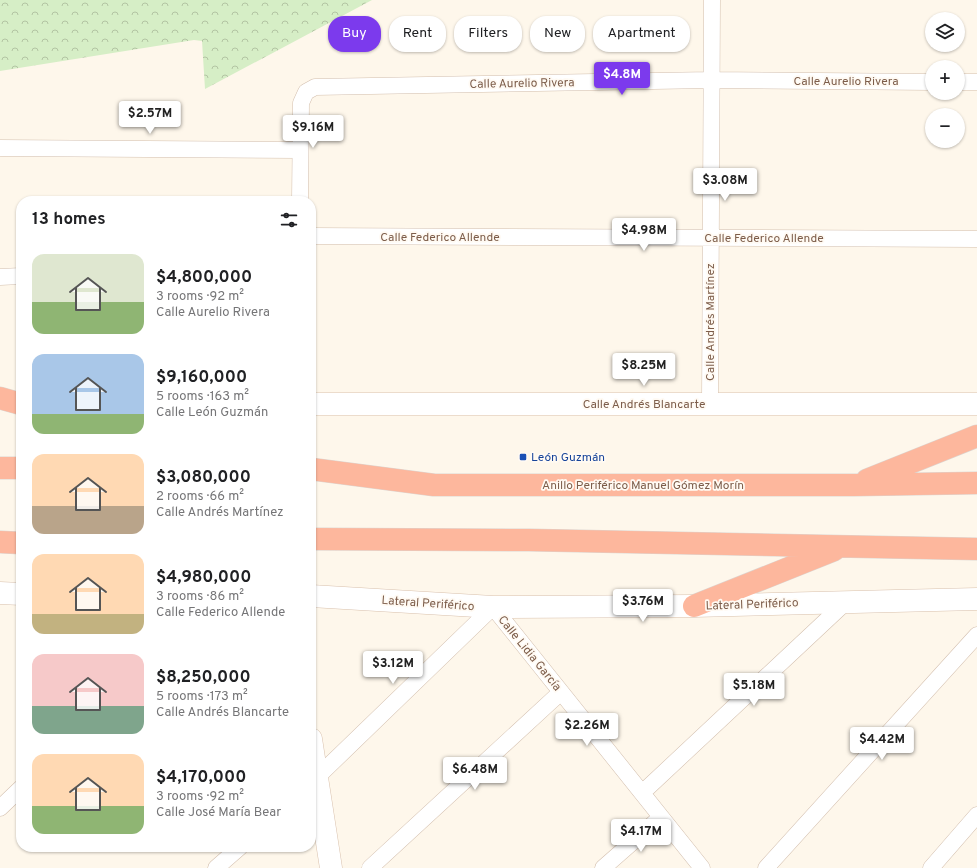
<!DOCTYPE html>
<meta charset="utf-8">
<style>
:root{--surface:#fff;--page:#f2f2f2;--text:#202124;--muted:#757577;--accent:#7c3aed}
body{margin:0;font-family:Overpass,sans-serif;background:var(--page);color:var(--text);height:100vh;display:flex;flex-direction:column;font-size:15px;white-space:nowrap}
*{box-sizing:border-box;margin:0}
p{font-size:13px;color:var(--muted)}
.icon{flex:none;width:22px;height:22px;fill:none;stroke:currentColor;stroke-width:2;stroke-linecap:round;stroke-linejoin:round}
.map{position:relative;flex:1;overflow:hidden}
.sheet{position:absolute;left:16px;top:196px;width:300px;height:656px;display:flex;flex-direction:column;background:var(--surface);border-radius:16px;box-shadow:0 1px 3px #0004}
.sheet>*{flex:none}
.guide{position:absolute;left:328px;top:16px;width:380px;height:36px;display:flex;gap:8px}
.controls{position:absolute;left:925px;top:12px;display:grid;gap:8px}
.controls a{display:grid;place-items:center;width:40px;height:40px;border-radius:50%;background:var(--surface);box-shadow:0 1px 3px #0004;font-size:20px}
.price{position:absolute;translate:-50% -34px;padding:0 9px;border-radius:4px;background:#fff;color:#222;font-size:13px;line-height:26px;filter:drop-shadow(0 1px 2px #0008)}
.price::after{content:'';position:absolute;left:50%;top:24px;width:12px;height:9px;margin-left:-6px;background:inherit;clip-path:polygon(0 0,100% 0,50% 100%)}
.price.active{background:var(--accent);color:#fff}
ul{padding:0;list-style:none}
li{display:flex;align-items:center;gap:12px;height:100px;padding:0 16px}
li span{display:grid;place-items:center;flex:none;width:112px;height:80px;border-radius:12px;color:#555}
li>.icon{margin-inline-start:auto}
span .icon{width:48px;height:48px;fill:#fffc;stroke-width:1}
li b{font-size:17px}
h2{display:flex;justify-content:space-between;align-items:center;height:48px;padding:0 16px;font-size:17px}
.chip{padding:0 14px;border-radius:16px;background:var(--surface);box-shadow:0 1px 3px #0004;font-size:14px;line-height:36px}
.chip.active{background:var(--accent);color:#fff}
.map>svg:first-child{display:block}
.forest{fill:url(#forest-crowns)}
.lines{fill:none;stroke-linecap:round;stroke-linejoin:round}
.street-casing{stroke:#d3bfae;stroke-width:17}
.secondary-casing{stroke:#d9c1ad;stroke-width:23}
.highway-casing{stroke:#ddd5d0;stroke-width:23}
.street{stroke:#fff;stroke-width:16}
.secondary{stroke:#fff;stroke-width:22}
.highway{stroke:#fdb79d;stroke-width:22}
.transit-dot{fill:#1a4fb4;stroke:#fffaf3;stroke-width:1.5}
.labels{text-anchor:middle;stroke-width:3.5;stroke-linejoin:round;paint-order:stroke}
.street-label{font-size:12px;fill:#7d5d4a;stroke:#fffaf3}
.transit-label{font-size:12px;fill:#164399;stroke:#fffaf3;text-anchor:start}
</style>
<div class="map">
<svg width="977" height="868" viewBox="0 0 977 868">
<defs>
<pattern id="forest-crowns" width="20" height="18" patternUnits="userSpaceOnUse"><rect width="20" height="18" fill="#d6eec6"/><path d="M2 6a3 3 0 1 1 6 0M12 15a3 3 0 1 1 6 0" fill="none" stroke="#b3c4a3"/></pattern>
</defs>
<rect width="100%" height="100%" fill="#fef7eb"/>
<!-- forest -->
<path class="forest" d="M0,0H372L205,89L202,41L194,40L0,71Z"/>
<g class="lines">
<!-- street casing -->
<g class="street-casing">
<path id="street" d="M958,82H977
M0,148L299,150
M300,201L301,103L306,92L315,87L711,80L932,82
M311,236L977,239
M0,277L21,276
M710,404L712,0
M311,783L493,607L702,868
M642,793L847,601
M0,808L21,788
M216,868L240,847
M370,868L561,692
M603,868L661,817
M766,868L977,635
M931,868L977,815"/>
</g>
<!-- secondary casing -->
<g class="secondary-casing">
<path id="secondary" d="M311,404H977
M0,593L21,594
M311,596L493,607L694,606L977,599
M311,739L331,868"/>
</g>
<!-- highway casing -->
<g class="highway-casing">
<path id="highway" d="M0,398L21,404
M0,468H21
M311,469L434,485H854L977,483
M867,480L977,436
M311,539L529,540L977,549
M0,542L21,543
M694,606L834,550"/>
</g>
<!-- street -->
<use href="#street" class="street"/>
<!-- secondary -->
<use href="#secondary" class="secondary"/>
<!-- highway -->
<use href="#highway" class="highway"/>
</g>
<!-- markers -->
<rect class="transit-dot" x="519" y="453" width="8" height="8" rx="2"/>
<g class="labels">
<!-- street labels -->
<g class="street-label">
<text x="846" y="85">Calle Aurelio Rivera</text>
<text transform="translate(522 83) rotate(-1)" y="4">Calle Aurelio Rivera</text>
<text x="440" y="241">Calle Federico Allende</text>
<text x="764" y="242">Calle Federico Allende</text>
<text transform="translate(710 322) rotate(-90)" y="4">Calle Andrés Martínez</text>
<text x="644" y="408">Calle Andrés Blancarte</text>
<text x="643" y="489">Anillo Periférico Manuel Gómez Morín</text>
<text transform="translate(428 603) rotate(4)" y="4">Lateral Periférico</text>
<text transform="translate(752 604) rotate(-2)" y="4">Lateral Periférico</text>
<text transform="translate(530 653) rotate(51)" y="4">Calle Lidia García</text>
</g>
<!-- transit labels -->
<g class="transit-label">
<text x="531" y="461">León Guzmán</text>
</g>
</g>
</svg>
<div class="controls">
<a><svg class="icon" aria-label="layers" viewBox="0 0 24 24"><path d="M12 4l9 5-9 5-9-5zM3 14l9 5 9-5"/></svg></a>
<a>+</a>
<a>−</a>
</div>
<b class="price active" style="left:622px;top:96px">$4.8M</b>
<b class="price" style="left:150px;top:135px">$2.57M</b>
<b class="price" style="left:313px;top:149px">$9.16M</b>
<b class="price" style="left:725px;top:202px">$3.08M</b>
<b class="price" style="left:644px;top:252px">$4.98M</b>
<b class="price" style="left:644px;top:387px">$8.25M</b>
<b class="price" style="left:643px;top:623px">$3.76M</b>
<b class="price" style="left:393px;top:685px">$3.12M</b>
<b class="price" style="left:754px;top:707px">$5.18M</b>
<b class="price" style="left:587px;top:747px">$2.26M</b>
<b class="price" style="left:882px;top:761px">$4.42M</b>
<b class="price" style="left:475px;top:791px">$6.48M</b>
<b class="price" style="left:641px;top:853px">$4.17M</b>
<div class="guide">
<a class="chip active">Buy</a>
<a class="chip">Rent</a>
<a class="chip">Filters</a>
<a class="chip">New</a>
<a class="chip">Apartment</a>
</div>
<section class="sheet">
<h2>13 homes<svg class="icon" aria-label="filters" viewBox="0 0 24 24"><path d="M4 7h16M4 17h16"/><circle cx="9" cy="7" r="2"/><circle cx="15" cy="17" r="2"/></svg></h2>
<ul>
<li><span style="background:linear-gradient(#dfe7d0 60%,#8fb573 0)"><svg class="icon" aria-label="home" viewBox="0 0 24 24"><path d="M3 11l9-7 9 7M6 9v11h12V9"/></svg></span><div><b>$4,800,000</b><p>3 rooms · 92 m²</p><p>Calle Aurelio Rivera</p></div></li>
<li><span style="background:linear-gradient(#a9c7e8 75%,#8fb573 0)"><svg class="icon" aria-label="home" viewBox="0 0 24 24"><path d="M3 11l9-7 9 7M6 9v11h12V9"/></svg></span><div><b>$9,160,000</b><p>5 rooms · 163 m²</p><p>Calle León Guzmán</p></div></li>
<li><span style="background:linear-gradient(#ffd9b3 65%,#b9a48a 0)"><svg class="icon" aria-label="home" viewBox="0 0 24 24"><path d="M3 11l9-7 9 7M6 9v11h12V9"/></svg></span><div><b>$3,080,000</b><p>2 rooms · 66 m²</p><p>Calle Andrés Martínez</p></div></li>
<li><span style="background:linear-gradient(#ffd9b3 75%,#c2b280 0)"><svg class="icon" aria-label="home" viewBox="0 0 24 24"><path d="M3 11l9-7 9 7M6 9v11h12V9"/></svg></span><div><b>$4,980,000</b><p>3 rooms · 86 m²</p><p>Calle Federico Allende</p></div></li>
<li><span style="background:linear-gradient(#f6c9c9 65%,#7fa58c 0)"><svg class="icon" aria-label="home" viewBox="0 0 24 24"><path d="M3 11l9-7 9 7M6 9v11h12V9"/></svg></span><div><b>$8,250,000</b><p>5 rooms · 173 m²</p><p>Calle Andrés Blancarte</p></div></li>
<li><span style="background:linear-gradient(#ffd9b3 65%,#8fb573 0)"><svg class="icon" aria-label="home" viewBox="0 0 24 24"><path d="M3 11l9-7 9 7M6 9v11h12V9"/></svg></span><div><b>$4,170,000</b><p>3 rooms · 92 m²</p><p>Calle José María Bear</p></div></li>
</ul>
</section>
</div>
